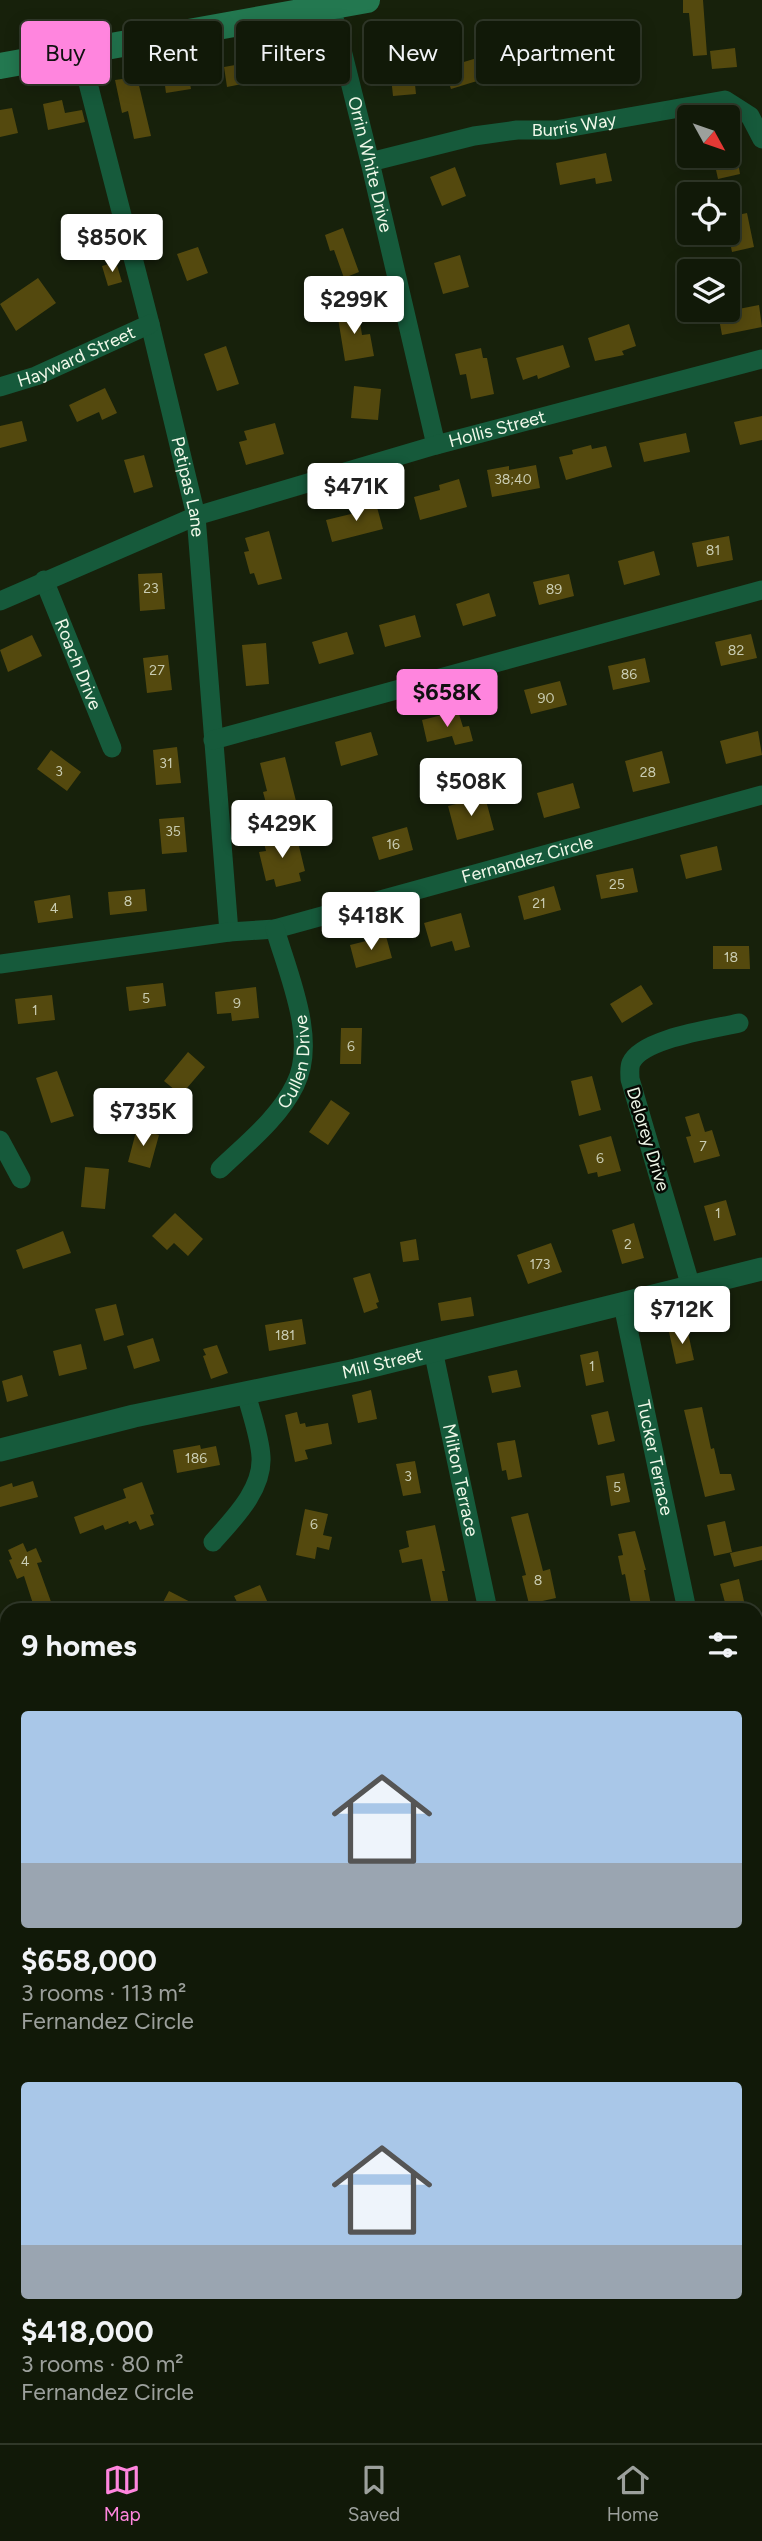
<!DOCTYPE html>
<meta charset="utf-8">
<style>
:root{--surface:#111908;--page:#1e2616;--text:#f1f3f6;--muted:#9ca09c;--line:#303829;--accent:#ff85de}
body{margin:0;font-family:Figtree,sans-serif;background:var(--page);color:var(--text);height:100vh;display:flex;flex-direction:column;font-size:26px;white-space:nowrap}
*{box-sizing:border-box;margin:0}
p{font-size:23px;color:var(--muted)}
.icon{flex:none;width:38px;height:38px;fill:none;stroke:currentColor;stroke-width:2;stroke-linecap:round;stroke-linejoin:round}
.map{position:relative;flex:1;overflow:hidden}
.drawer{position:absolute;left:0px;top:1603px;width:763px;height:840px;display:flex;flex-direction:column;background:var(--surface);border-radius:21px 21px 0 0;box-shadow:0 4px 18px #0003,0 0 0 2px var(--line)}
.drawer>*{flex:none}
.top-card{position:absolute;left:21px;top:21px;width:721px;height:63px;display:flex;gap:14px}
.needle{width:46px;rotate:130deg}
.fabs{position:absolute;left:677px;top:105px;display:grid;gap:14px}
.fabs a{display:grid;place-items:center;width:63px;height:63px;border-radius:7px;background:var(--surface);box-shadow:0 4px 18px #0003,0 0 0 2px var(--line);font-size:35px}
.price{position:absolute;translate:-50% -60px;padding:0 16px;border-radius:7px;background:#fff;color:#222;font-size:23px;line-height:46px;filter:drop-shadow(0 2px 4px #0008)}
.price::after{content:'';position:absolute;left:50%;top:42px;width:21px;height:16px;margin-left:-10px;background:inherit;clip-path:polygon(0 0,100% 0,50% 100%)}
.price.selected{background:var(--accent);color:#111}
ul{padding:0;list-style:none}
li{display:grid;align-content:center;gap:14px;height:371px;padding:0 21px}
li span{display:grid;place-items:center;height:217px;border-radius:7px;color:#555}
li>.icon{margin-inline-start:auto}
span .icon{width:126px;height:126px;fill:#fffc;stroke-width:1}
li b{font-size:30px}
h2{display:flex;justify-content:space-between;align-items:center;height:84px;padding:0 21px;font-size:30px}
.tag{padding:0 24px;border-radius:7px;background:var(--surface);box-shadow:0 4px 18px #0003,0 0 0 2px var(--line);font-size:24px;line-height:63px}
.tag.selected{background:var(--accent);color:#111}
.tabs{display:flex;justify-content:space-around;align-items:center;height:98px;border-top:2px solid var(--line);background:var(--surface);font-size:19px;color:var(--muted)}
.tabs a{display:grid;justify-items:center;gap:4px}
.tabs .selected{color:var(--accent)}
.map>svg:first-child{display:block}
.green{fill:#52340d}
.building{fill:#54490e}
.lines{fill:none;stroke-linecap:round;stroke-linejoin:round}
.minor{stroke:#165a3b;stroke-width:19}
.tertiary{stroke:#165a3b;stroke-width:23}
.secondary{stroke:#237850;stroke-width:26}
.labels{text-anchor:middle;stroke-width:5;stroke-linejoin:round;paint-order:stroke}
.number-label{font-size:14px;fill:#c9ccb2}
.street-label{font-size:18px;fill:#f0f8e9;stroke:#060903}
</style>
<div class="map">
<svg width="762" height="2443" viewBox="0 0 762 2443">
<rect width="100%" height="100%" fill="#17210b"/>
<!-- green -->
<path class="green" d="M756,2411L762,2415V2443H459L456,2436H567L586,2442L617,2436H756Z
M155,2436H325L334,2443H147Z"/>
<!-- building -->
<path class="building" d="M683,0H703L707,55L693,56L689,13H683Z
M735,48L737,67L712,69L710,51Z
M540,53L543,76L505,82L503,73L451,89L444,68L477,58L479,64Z
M412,56L416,94L393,96L389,58Z
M619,58V80L584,81L583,59Z
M268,59L272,78L227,87L224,67Z
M187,67L191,89L166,93L163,71Z
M137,77L151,136L134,139L128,111L122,113L115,80Z
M62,100L65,113L82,110L85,122L48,130L43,104Z
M12,108L18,133L0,137V110Z
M606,153L612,181L596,184L595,178L560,185L556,163Z
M713,156H737L740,174L718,179Z
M455,167L466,196L442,206L430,177Z
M747,213L754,247L732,252L728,232V217Z
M343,228L359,272L344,278L334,250L330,251L325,235Z
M198,247L208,273L187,281L177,254Z
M460,255L469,287L443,294L434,263Z
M116,262L122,282L108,286L102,266Z
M38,278L56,303L16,331L0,304Z
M759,305L762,327L722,335L718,313Z
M358,309L362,335L370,334L374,356L345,361L337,312Z
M629,324L636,346L622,351L624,355L595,361L588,338Z
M563,345L570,367L538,379L537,375L523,380L516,358Z
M226,346L239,384L217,391L204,354Z
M481,348L483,358H487L494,394L471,399L466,374L460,375L455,354Z
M354,386L381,389L378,420L351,418Z
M105,388L117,413L102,420L99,412L77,422L69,405Z
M762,416V440L740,445L734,422Z
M22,421L27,441L0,448V426Z
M275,423L284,454L246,465L239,442L247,440L244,431Z
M686,433L690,452L644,462L639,443Z
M591,445L592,449L606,446L612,467L566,480L559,457L573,454L572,450Z
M144,455L153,487L134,493L124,460Z
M536,465L540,488L492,497L487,470L509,466V470Z
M459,479L467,507L420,520L414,497L440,490L439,485Z
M375,500L383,529L332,542L326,520L355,513L353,507Z
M269,531L282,579L258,585L254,573L250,574L244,552L249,551L245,538Z
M729,536L733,560L697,567L692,543Z
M654,551L660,575L624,585L618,561Z
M162,573L165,609L140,611L138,574Z
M569,574L574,596L539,605L533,582Z
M489,593L496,616L463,626L456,604Z
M415,615L421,637L385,647L379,625Z
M347,632L354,654L319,664L312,642Z
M751,634L757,658L721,666L715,642Z
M32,635L42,656L8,672L0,650Z
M266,643L269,684L246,686L242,645Z
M168,655L172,690L147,693L143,658Z
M645,658L650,682L613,690L608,666Z
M560,681L567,705L531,714L524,690Z
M458,711L463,727L469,726L473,741L455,745L452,736L427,742L422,720Z
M758,731L762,755L726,764L720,741Z
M371,732L378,755L341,766L335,742Z
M177,747L181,783L156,785L153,750Z
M51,750L81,772L67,791L37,769Z
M662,751L670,783L633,792L625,761Z
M285,757L298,809L273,816L270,806L267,807L263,792L267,791L260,763Z
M573,783L580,808L544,818L537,793Z
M485,797L494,830L457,840L448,806Z
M184,817L187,852L162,854L159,819Z
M407,827L413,850L379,860L372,837Z
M288,833L291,844L298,842L305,871L299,873L301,881L276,887L274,879L266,881L259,852L266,851L263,839Z
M717,846L722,870L686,879L680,855Z
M633,868L638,892L601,899L596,875Z
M554,886L561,910L524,920L518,896Z
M145,889L147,911L110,915L108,892Z
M70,895L73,918L38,923L34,901Z
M461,913L470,947L455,951L452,941L431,947L424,923Z
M386,936L392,958L356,968L350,945Z
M713,946H749L750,969H713Z
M163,983L166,1006L129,1011L126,987Z
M641,985L653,1004L622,1023L610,1004Z
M256,987L259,1018L232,1021L231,1013L217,1014L215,992Z
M52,995L55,1020L18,1024L15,999Z
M341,1028H362L361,1064H340Z
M188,1052L205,1067L181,1095L164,1081Z
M57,1071L74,1116L51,1123L36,1078Z
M592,1076L601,1110L579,1116L571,1081Z
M331,1100L350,1113L328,1145L309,1132Z
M699,1113L705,1132L712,1130L720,1156L694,1163L686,1137L691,1136L685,1117Z
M137,1128L159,1135L150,1168L128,1162Z
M611,1136L621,1171L598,1177L597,1172L588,1174L579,1145Z
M85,1167L109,1169L105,1209L81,1207Z
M726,1200L736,1235L714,1241L704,1206Z
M175,1213L203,1239L188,1256L174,1243L167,1250L152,1236Z
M634,1223L644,1258L622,1264L612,1230Z
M63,1231L71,1253L23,1269L16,1250Z
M416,1239L419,1260L403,1262L400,1242Z
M551,1243L562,1272L528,1284L517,1255Z
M370,1273L379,1302L376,1303L378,1308L364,1313L353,1278Z
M471,1297L474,1316L441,1321L438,1303Z
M116,1304L124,1335L104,1341L95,1309Z
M302,1319L306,1344L269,1351L265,1325Z
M687,1328L694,1360L676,1364L669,1332Z
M153,1338L160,1361L134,1369L127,1346Z
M81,1344L87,1369L59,1376L53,1351Z
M217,1345L228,1373L211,1379L203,1356L206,1355L203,1349Z
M598,1351L604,1382L586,1386L580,1355Z
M517,1370L521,1387L492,1393L488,1376Z
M22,1375L28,1396L7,1402L2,1381Z
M371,1390L377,1419L358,1423L352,1395Z
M702,1407L711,1449L714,1448L720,1474H731L735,1490L705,1497L684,1410Z
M608,1411L615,1441L598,1445L591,1415Z
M297,1412L300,1424L305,1423L306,1427L328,1423L332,1444L305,1450L308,1459L295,1462L285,1415Z
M515,1440L522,1477L508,1480L506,1470L502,1471L497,1443Z
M200,1445L201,1449L216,1446L220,1465L177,1473L173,1450Z
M415,1461L421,1493L403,1496L396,1464Z
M624,1473L630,1502L611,1506L606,1476Z
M33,1481L38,1497L0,1507V1487L12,1483L13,1487Z
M142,1482L154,1514L150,1515L154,1525L140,1530L136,1521L129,1524L128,1521L105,1530L103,1525L80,1534L74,1517L126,1498L123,1489Z
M305,1509L328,1514L323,1535L332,1537L329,1550L317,1547L315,1559L296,1555Z
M528,1513L543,1571L550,1569L556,1598L529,1604L522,1576L526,1575L511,1517Z
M725,1521L732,1552L714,1556L707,1525Z
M435,1525L445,1571H442L450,1610H433L422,1559L402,1563L399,1550L409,1547L406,1531Z
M635,1531L646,1570H644L652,1610H632L625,1574L622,1575L618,1556L623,1555L618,1534Z
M23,1543L27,1552L36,1548L42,1562L37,1563L54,1610H35L24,1576L17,1579L9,1560L12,1559L8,1550Z
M762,1546V1560L734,1567L730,1553Z
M739,1579L746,1610H727L720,1584Z
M260,1585L271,1610H241L234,1596Z
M169,1591L206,1610H159Z"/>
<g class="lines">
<!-- minor -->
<g class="minor">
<path id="s1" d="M331,6L370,162L436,445"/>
<path id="s2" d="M80,52L150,324L196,516L229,932"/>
<path id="s3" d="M370,162L474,136L517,130H555L725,100L750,116L762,139"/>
<path id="s4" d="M0,387L36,376L150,324"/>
<path id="s5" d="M44,580L112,748"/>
<path id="s6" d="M0,601L196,516L436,445L762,359"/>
<path d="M213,740L762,590"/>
<path id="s7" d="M0,964L229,932L275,929L762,795"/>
<path d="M0,1140L21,1179"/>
<path id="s8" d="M220,1169C246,1144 279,1118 295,1085C318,1040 288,974 275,929"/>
<path d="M691,1287L630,1079C630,1074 629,1068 631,1063C642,1038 714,1029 739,1023"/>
<path id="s9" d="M623,1305L687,1610"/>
<path id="s10" d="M433,1350L488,1610"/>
<path d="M213,1542C233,1519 263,1490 261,1457C260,1437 251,1413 246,1393"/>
<path d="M0,1634L7,1651"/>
<path d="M756,1935L762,1963"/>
<path d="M756,2211L762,2209"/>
<path d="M0,2366L7,2380"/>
<path d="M36,2436L40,2443"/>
<path d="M81,2443L97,2436"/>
</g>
<!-- tertiary -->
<path class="tertiary" id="s11" d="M0,1450L134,1416L356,1370L762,1269"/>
<!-- secondary -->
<path class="secondary" d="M0,66L367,0"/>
</g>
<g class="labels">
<!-- number labels -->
<g class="number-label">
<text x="513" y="484">38;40</text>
<text x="713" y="555">81</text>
<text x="151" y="593">23</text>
<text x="554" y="594">89</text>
<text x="736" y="655">82</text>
<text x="157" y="675">27</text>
<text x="629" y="679">86</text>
<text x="546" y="703">90</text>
<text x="166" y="768">31</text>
<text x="59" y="776">3</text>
<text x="648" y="777">28</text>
<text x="173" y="836">35</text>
<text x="393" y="849">16</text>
<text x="617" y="889">25</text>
<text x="128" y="906">8</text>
<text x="539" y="908">21</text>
<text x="54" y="913">4</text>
<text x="731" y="962">18</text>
<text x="146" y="1003">5</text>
<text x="237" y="1008">9</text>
<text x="35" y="1015">1</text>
<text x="351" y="1051">6</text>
<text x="703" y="1151">7</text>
<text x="600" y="1163">6</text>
<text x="718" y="1218">1</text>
<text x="628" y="1249">2</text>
<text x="540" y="1269">173</text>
<text x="285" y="1340">181</text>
<text x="592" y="1371">1</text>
<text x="196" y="1463">186</text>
<text x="408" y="1481">3</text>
<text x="617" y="1492">5</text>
<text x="314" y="1529">6</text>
<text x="25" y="1566">4</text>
<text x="538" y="1585">8</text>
</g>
<!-- street labels -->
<g class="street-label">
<text dy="6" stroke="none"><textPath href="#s3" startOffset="208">Burris Way</textPath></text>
<text dy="6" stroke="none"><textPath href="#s1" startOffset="163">Orrin White Drive</textPath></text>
<text dy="6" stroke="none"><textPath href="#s4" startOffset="82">Hayward Street</textPath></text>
<text dy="6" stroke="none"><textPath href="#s6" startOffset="527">Hollis Street</textPath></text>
<text dy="6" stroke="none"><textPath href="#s2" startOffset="448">Petipas Lane</textPath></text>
<text dy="6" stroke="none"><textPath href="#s5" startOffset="91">Roach Drive</textPath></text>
<text dy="6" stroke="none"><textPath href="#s7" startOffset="539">Fernandez Circle</textPath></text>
<text dy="6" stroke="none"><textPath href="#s8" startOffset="136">Cullen Drive</textPath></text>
<text transform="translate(648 1139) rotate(73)" y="6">Delorey Drive</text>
<text dy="6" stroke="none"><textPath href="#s11" startOffset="392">Mill Street</textPath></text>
<text dy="6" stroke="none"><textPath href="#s9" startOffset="156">Tucker Terrace</textPath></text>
<text dy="6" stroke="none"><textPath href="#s10" startOffset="133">Milton Terrace</textPath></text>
</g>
</g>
</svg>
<div class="fabs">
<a><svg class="needle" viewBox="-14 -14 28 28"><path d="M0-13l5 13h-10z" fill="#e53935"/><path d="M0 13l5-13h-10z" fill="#9ca09c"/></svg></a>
<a><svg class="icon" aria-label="locate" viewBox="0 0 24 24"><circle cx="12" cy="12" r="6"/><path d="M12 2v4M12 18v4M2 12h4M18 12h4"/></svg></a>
<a><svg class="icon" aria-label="layers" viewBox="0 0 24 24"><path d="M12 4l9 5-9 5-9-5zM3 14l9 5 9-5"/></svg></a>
</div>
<b class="price" style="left:112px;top:274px">$850K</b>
<b class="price" style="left:354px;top:336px">$299K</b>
<b class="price" style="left:356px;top:523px">$471K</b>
<b class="price selected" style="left:447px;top:729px">$658K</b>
<b class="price" style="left:471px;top:818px">$508K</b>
<b class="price" style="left:282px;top:860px">$429K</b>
<b class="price" style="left:371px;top:952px">$418K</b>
<b class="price" style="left:143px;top:1148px">$735K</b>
<b class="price" style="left:682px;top:1346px">$712K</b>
<div class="top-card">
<a class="tag selected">Buy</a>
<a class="tag">Rent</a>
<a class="tag">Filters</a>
<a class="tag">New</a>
<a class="tag">Apartment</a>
</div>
<section class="drawer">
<h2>9 homes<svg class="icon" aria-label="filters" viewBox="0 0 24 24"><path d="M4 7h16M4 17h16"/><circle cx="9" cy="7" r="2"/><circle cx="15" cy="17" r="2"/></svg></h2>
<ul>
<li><span style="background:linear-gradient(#a9c7e8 70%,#9aa5b1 0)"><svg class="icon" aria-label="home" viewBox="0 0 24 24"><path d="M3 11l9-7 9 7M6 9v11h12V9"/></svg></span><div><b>$658,000</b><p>3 rooms · 113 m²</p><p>Fernandez Circle</p></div></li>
<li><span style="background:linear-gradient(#a9c7e8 75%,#9aa5b1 0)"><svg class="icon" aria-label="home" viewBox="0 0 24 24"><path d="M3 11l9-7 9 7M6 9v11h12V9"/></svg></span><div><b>$418,000</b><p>3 rooms · 80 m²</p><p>Fernandez Circle</p></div></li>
</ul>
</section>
</div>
<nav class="tabs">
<a class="selected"><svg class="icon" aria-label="map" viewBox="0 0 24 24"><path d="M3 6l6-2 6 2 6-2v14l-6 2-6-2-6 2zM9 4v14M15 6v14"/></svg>Map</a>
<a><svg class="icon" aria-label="saved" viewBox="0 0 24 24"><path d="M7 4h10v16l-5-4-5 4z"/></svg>Saved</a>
<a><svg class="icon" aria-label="home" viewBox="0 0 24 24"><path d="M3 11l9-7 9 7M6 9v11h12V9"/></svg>Home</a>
</nav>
